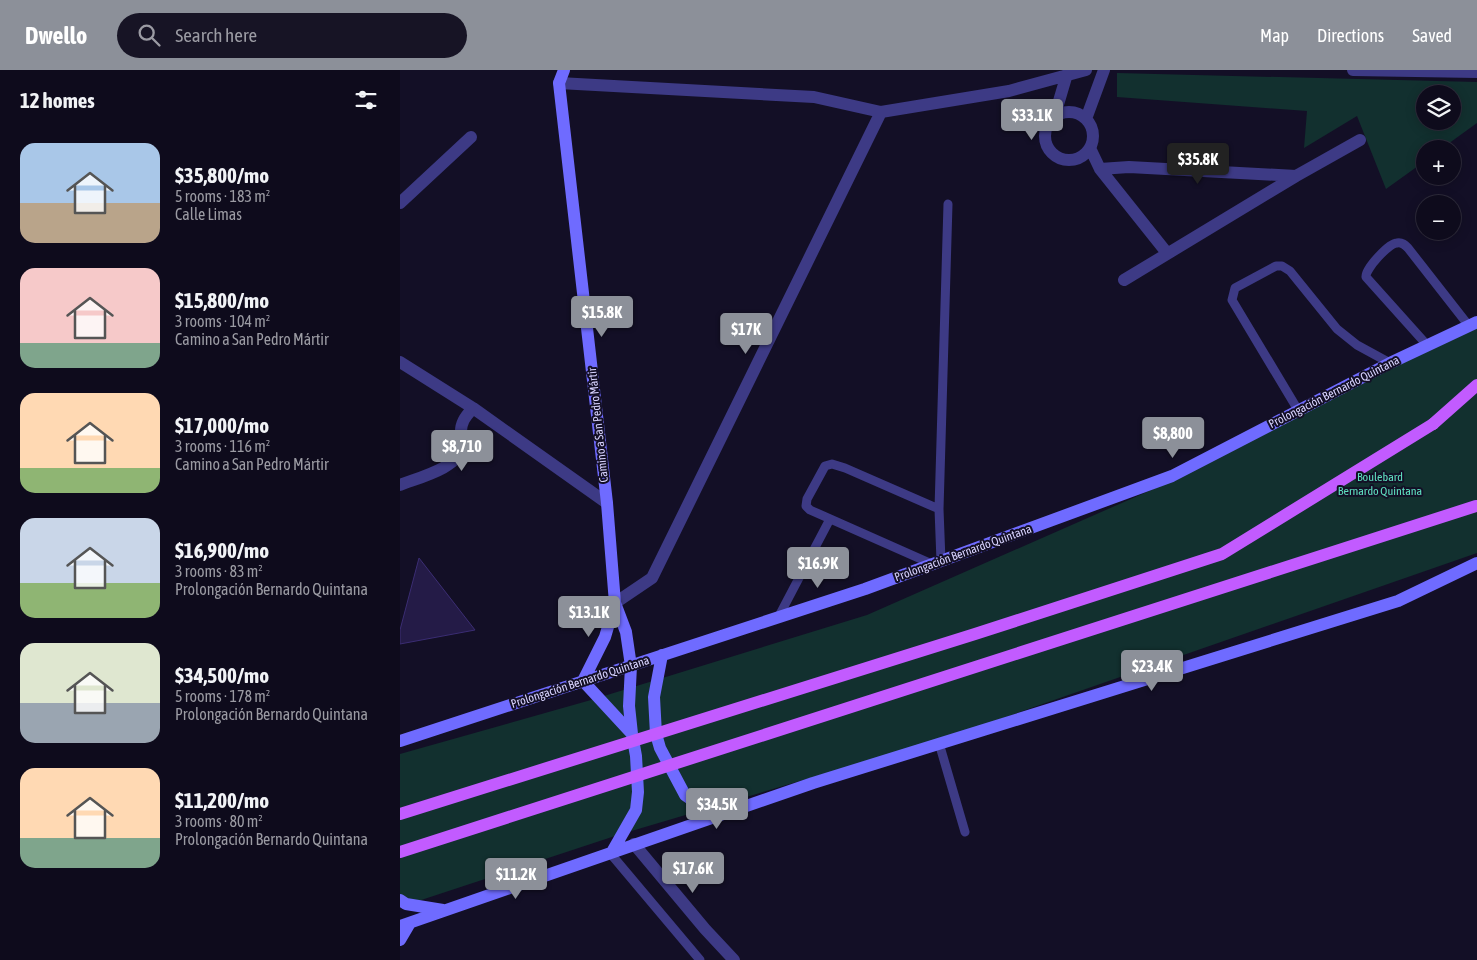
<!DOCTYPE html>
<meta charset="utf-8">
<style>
:root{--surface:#0e0b1c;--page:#171425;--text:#f1f3f6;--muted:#9b9ba3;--line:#2e2b3b;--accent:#8c9099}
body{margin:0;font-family:"Asap Condensed",sans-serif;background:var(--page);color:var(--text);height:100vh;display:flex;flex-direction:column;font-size:19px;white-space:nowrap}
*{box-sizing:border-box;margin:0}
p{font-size:16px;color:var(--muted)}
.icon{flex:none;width:28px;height:28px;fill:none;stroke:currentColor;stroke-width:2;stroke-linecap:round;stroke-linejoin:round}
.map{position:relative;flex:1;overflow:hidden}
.panel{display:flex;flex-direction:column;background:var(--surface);width:400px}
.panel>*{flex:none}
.buttons{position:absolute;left:1016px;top:15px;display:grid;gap:10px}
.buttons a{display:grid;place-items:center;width:45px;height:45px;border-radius:50%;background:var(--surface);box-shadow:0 2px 12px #0003,0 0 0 1px var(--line);font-size:25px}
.price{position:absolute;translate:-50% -42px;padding:0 11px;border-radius:5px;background:var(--accent);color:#fff;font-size:16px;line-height:32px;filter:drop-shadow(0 1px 2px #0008)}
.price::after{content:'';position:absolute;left:50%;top:30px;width:15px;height:11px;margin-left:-8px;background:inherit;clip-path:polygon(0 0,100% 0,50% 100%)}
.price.selected{background:#222;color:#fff}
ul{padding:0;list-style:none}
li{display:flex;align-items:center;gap:15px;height:125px;padding:0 20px}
li span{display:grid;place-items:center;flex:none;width:140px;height:100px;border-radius:15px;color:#555}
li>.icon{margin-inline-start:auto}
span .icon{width:60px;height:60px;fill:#fffc;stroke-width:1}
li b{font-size:21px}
h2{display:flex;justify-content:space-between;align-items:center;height:60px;padding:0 20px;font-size:21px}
header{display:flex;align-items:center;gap:30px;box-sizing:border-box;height:70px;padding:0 25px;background:var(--accent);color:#fff}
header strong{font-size:24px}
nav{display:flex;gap:28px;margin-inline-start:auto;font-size:18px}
.search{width:350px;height:45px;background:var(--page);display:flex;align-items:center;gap:12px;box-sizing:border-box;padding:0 18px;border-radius:28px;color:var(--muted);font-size:19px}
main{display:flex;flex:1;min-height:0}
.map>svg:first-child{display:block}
.green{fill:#12302f;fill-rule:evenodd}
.building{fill:#241b47;stroke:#3b2d73}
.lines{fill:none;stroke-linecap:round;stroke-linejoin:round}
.lane{stroke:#3d3a85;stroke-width:9}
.street{stroke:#3d3a85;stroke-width:12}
.secondary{stroke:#6f6bff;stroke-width:12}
.primary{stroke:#c25bff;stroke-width:12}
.primary-bridge{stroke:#c25bff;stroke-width:12}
.labels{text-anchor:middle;stroke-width:4;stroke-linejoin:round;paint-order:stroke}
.street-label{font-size:12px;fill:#d9d4ff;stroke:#130f26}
.park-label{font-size:12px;fill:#5fe0c0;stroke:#130f26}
</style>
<header>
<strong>Dwello</strong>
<div class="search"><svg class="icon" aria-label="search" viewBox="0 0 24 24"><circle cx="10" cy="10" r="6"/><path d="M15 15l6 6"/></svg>Search here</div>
<nav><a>Map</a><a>Directions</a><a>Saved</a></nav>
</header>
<main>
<section class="panel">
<h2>12 homes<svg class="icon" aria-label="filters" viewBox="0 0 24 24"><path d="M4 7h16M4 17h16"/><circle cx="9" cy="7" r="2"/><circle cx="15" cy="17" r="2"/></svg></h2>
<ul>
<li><span style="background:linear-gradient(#a9c7e8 60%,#b9a48a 0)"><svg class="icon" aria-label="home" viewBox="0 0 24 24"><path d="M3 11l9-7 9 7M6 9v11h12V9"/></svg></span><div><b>$35,800/mo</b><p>5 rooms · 183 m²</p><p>Calle Limas</p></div></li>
<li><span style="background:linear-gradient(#f6c9c9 75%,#7fa58c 0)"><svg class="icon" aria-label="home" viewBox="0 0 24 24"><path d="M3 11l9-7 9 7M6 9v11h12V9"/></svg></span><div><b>$15,800/mo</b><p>3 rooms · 104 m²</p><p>Camino a San Pedro Mártir</p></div></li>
<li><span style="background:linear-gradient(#ffd9b3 75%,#8fb573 0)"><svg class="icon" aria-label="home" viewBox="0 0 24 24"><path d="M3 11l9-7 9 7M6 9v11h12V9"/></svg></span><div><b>$17,000/mo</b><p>3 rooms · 116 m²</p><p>Camino a San Pedro Mártir</p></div></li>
<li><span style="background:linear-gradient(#c9d6e8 65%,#8fb573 0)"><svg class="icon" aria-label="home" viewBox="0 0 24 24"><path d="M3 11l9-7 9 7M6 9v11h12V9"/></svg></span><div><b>$16,900/mo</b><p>3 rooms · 83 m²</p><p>Prolongación Bernardo Quintana</p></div></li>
<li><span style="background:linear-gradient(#dfe7d0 60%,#9aa5b1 0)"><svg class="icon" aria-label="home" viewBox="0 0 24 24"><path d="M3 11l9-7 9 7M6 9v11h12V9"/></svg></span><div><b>$34,500/mo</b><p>5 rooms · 178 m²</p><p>Prolongación Bernardo Quintana</p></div></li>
<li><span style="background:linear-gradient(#ffd9b3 70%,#7fa58c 0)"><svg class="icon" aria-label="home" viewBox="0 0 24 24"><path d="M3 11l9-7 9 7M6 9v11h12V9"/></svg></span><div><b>$11,200/mo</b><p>3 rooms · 80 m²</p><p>Prolongación Bernardo Quintana</p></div></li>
</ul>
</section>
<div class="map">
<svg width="1077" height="890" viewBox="0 0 1077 890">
<rect width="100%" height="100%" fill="#130f26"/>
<!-- green -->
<path class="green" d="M717,3L1077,12V53L1041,79H1025V91L986,119L957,46L904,78L907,41L717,27ZM1025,24H1052V51H1025Z
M1077,255V483L548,667L218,765L0,837V684L191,630L467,545L774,410Z"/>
<!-- building -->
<path class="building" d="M19,488L75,560L0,574V560Z"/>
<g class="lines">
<!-- lane -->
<path class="lane" d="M1027,275L966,207C965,199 989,173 997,173C1002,172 1005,175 1008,178L1069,256
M898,340L832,230L835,218L876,196H882L890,201L937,259L957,275L990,293
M539,439L548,134
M532,494L410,440L406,436L407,429L425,396L432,394L445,398L539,439L541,491
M379,546L430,449
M539,673L565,762
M210,783L300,890"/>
<!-- street -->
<path class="street" d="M953,0L1077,2
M159,13L414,27L481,42L609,21L686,0
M645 66a24 24 0 1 1 48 0a24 24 0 1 1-48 0Z
M654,48L667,4
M686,49L704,0
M690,78L700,99L767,183
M700,99L729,97L896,106
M0,133L71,67
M724,210L896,106L960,70
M0,292L73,338L207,433
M0,415C17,408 59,398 62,377C62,373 61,369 61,365C60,353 65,347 73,338
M215,533L252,508L481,42
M234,774L305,859L334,890"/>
<!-- secondary -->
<path class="secondary" d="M164,0L159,13L207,433L215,533L226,562L231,596L229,636L232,664L236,686L238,722L236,740L212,782
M262,585L254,627L256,664L260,678L285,725L315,746
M183,611L205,567L215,533
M183,611L232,664
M0,671L465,519L772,406L990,293L1077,252
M0,830L6,834L43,840
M0,856L413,713L998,531L1077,493
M0,870L10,853"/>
<!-- primary -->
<path class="primary" d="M1033,354L1077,315"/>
<!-- primary-bridge -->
<path class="primary-bridge" d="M0,744L575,564L822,484L1033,354
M0,782L1076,436"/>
</g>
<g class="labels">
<!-- street labels -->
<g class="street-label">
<text transform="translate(934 322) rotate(-27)" y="4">Prolongación Bernardo Quintana</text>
<text transform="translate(198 355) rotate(-96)" y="4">Camino a San Pedro Mártir</text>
<text transform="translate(563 483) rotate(-20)" y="4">Prolongación Bernardo Quintana</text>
<text transform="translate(180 612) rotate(-18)" y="4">Prolongación Bernardo Quintana</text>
</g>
<!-- park labels -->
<g class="park-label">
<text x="980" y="411">Boulebard<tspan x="980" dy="14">Bernardo Quintana</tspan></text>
</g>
</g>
</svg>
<div class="buttons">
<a><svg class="icon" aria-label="layers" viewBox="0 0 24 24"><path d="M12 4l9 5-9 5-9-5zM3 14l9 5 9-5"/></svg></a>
<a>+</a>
<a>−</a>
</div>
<b class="price" style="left:632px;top:71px">$33.1K</b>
<b class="price selected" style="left:798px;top:115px">$35.8K</b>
<b class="price" style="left:202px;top:268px">$15.8K</b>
<b class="price" style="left:346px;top:285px">$17K</b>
<b class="price" style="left:773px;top:389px">$8,800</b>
<b class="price" style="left:62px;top:402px">$8,710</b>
<b class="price" style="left:418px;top:519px">$16.9K</b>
<b class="price" style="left:189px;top:568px">$13.1K</b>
<b class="price" style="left:752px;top:622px">$23.4K</b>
<b class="price" style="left:317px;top:760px">$34.5K</b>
<b class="price" style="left:293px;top:824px">$17.6K</b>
<b class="price" style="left:116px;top:830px">$11.2K</b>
</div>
</main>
